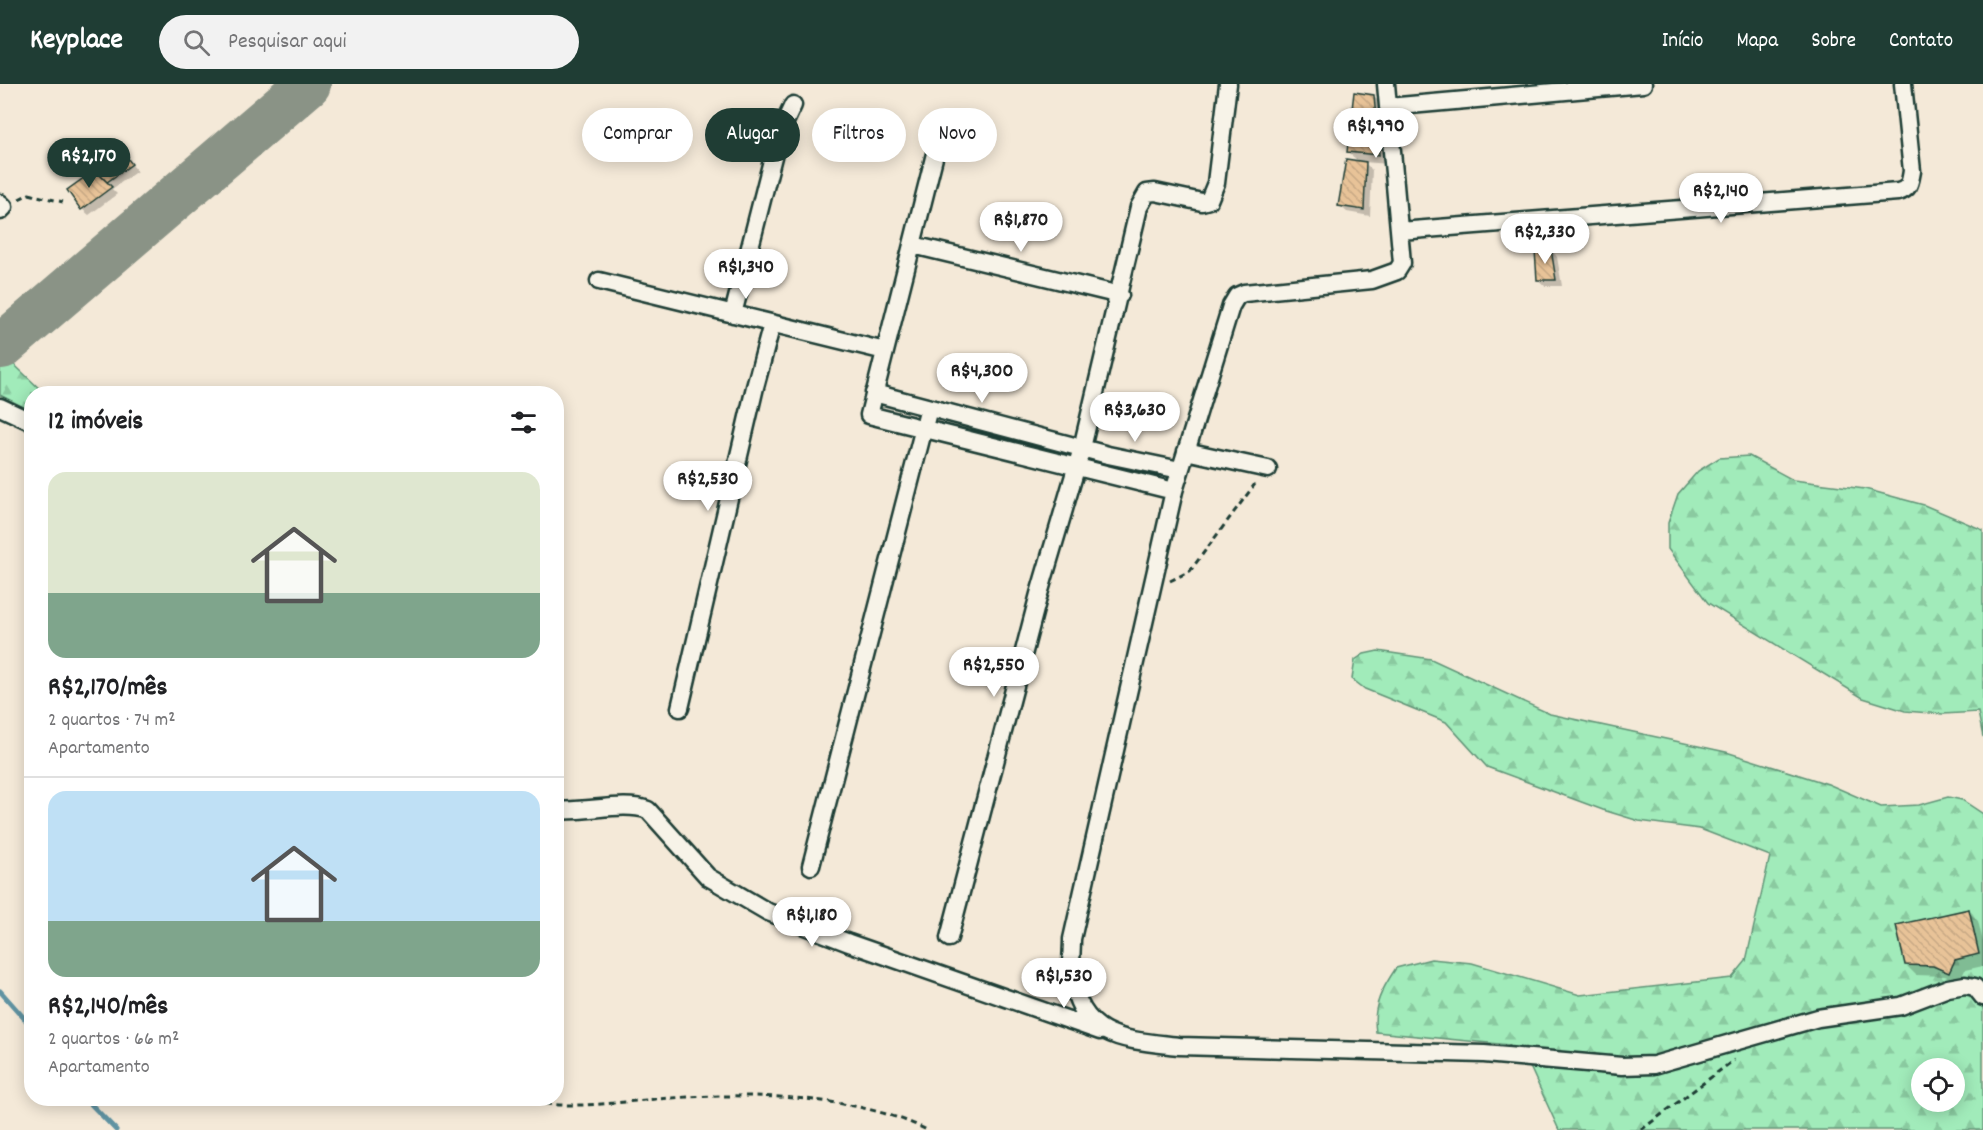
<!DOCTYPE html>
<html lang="pt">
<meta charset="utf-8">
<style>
:root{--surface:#fff;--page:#f2f2f2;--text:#202124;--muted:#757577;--line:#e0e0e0;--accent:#1f3d34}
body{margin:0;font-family:Dekko,sans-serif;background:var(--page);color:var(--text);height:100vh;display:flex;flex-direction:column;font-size:22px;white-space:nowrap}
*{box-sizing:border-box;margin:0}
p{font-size:20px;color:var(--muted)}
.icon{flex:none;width:33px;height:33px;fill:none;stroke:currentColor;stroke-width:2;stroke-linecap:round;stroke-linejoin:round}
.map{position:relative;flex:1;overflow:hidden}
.sheet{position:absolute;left:24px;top:302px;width:540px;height:720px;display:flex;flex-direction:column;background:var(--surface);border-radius:24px;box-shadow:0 3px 15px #0003}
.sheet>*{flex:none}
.hud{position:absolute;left:582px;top:24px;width:570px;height:54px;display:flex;gap:12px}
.tools{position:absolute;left:1911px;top:974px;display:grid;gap:12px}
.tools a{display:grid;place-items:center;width:54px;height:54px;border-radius:50%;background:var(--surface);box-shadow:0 3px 15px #0003;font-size:30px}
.price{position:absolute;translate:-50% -51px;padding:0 14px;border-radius:21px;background:#fff;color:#222;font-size:20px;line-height:39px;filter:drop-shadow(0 2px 3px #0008)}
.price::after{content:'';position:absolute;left:50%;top:36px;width:18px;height:14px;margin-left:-9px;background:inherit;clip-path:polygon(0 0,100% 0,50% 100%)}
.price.current{background:var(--accent);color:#fff}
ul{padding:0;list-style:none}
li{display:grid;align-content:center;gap:12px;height:318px;padding:0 24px}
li+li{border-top:2px solid var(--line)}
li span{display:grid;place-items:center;height:186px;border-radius:18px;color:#555}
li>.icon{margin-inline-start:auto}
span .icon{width:108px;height:108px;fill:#fffc;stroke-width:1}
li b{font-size:26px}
h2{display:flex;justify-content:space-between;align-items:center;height:72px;padding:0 24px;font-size:26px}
.tag{padding:0 21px;border-radius:27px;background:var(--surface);box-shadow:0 3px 15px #0003;font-size:21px;line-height:54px}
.tag.current{background:var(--accent);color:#fff}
header{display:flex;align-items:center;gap:36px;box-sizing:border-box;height:84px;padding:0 30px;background:var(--accent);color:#fff}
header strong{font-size:28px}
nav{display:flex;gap:33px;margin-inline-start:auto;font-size:21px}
.search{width:420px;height:54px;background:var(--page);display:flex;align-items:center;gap:15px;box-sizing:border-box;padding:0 21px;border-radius:33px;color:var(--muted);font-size:22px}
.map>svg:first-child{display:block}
.forest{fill:url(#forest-firs);stroke:#609477;stroke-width:1.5;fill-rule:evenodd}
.shadow{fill:#0003}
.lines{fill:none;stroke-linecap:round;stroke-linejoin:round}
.stream{stroke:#6093a2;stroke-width:5}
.taxiway{stroke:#8a9386;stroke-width:46}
.building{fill:url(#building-back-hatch);stroke:#1f3d34;stroke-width:1.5}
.minor-casing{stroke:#1f3d34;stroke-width:21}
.path{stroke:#1f3d34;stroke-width:3;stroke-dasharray:6 4.5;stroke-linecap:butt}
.minor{stroke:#f7f3e8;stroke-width:16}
</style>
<header>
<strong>Keyplace</strong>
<div class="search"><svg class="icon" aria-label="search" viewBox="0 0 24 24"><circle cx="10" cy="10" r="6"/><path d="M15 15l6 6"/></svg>Pesquisar aqui</div>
<nav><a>Início</a><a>Mapa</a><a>Sobre</a><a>Contato</a></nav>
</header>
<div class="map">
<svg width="1983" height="1046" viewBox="0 0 1983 1046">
<defs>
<pattern id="forest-firs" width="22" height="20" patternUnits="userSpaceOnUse" patternTransform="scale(1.5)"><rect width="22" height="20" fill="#a1ebba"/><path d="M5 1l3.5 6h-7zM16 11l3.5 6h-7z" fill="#8acaa0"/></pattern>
<pattern id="building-back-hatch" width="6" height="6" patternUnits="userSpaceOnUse" patternTransform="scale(1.5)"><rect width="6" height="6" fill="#e8c398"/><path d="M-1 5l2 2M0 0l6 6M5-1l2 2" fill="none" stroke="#c7a884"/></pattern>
</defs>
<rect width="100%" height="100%" fill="#f4e9d8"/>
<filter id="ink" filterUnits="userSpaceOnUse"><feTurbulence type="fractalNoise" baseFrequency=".0167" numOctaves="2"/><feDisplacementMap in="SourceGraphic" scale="12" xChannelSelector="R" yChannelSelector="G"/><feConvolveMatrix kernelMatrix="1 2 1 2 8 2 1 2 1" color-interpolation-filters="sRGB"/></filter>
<g filter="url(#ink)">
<!-- forest -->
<path class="forest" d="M0,267L44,309H32L31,327L0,311Z
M1749,372L1793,396L1865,405L1924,421L1983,446V653L1978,628L1943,630L1905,627L1863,614L1708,519L1668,465V439L1678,410L1698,387L1719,374Z
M1378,567L1431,575L1550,630L1726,668L1828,700L1881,723L1919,721L1948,713L1962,716L1983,730V1046H1559L1531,985L1509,961L1376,948C1372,922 1382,905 1396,884L1431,875L1472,879L1580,911L1732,894L1746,877L1770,772L1700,745L1639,737L1603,726L1487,683L1446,638L1365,605L1352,595L1355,576L1364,570ZM1922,984H1954V1017H1922Z"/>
<!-- shadow -->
<path class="shadow" d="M1373,12L1383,22L1389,80L1364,78L1372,86L1370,132L1347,128L1340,122L1359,78L1348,68Z
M67,66L77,78L68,88L65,86Z
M125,72L137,87L112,105L117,110L89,131L82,125L96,87Z
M1551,166L1557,173L1562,202H1545L1538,196Z
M1968,827L1978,837L1983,858V882L1965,886L1959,898L1945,892L1916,891L1906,881Z"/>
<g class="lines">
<!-- stream -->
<path class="stream" d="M0,907L32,943
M85,1014L116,1046"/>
<!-- taxiway -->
<path class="taxiway" d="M2,262L308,0"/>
</g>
<!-- building -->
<path class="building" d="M1354,8L1374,11L1379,71L1347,68Z
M64,61L75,75L64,87L52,72Z
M119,64L132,80L107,98L95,86Z
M1346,75L1366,78L1364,126L1338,122Z
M95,86L112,103L81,126L67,106Z
M1551,165L1556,196H1537L1535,166Z
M1969,825L1979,870L1955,876L1949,889L1933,882L1905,881L1896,841Z"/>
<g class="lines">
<!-- minor casing -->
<g class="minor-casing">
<path id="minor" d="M1386,0L1402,179L1397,187L1372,196L1244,209L1237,212L1231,222L1174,407L1072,855C1072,867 1070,881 1072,893C1081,956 1127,956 1179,962L1484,970L1622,982L1654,981L1818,934L1901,922L1948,904L1965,901L1975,903L1983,913
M1388,23L1643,0
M941,46L869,331L1174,407
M0,119L4,123L0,127
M1400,147L1898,108C1910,105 1910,98 1912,87L1903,0
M913,161L1120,211
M599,197L885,267
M733,230L778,53L793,21
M874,309L1108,371L1180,386
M0,323L32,338
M1186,367L1268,385
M680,624L755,303L772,240
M556,726C585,729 624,717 648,726L708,793L768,828L849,859L1100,947
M811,782L929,324
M949,854L1039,510L1082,364L1139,123L1147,109L1155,108L1202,118L1209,116L1216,99L1228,0"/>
</g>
<!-- path -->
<path class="path" d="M19,115L29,110L63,118
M1170,497L1190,487L1255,400
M515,1014C560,1027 609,1019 656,1015C739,1009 851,1008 927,1046
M1641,1046L1734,976"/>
<!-- minor -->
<use href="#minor" class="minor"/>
</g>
</g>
</svg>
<div class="tools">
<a><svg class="icon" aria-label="locate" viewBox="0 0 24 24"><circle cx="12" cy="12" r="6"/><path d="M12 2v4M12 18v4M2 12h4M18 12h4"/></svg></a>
</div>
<b class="price" style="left:1376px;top:75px">R$1,990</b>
<b class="price current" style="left:89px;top:105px">R$2,170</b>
<b class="price" style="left:1721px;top:140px">R$2,140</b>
<b class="price" style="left:1021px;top:169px">R$1,870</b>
<b class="price" style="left:1545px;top:181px">R$2,330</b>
<b class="price" style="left:746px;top:216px">R$1,340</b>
<b class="price" style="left:982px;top:320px">R$4,300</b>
<b class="price" style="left:1135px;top:359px">R$3,630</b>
<b class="price" style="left:708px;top:428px">R$2,530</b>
<b class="price" style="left:994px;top:614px">R$2,550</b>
<b class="price" style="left:812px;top:864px">R$1,180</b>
<b class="price" style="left:1064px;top:925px">R$1,530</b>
<div class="hud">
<a class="tag">Comprar</a>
<a class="tag current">Alugar</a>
<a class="tag">Filtros</a>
<a class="tag">Novo</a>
</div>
<section class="sheet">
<h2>12 imóveis<svg class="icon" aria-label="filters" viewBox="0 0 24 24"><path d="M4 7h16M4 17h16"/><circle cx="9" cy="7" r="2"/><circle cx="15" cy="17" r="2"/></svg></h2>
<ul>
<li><span style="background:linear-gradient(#dfe7d0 65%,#7fa58c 0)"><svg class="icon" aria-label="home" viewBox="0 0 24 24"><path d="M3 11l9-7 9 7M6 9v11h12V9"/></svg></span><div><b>R$2,170/mês</b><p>2 quartos · 74 m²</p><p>Apartamento</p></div></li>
<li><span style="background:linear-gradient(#bfe0f5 70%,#7fa58c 0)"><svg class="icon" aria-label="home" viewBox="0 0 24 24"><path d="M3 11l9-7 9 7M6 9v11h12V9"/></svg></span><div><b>R$2,140/mês</b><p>2 quartos · 66 m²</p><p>Apartamento</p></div></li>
</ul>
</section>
</div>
